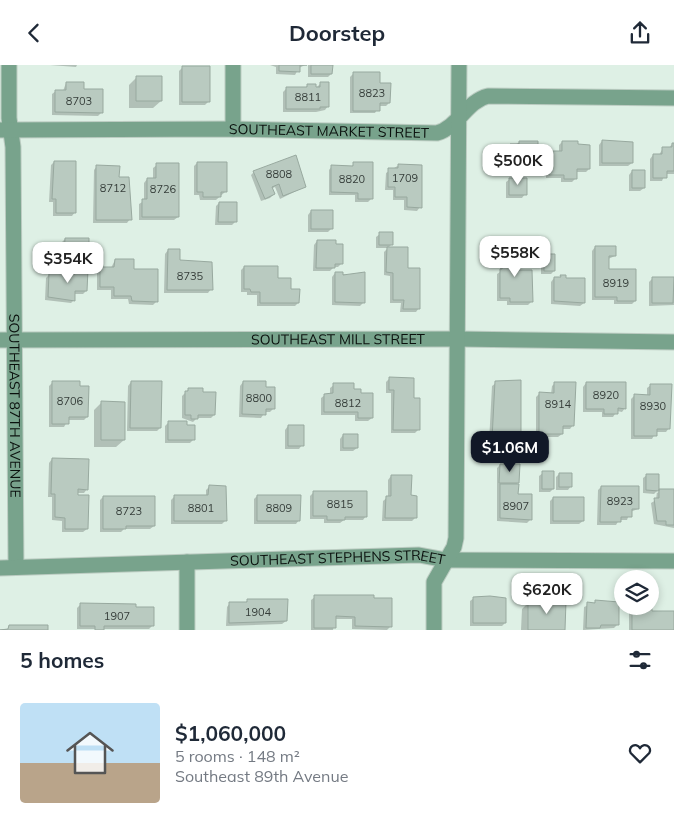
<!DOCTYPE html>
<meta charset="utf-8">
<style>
:root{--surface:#fff;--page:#f2f2f3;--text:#1f2937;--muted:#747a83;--line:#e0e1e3;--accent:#111827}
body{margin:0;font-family:Mulish,sans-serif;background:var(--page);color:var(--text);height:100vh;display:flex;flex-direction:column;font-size:19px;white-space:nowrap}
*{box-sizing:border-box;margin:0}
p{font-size:16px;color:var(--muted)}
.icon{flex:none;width:28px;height:28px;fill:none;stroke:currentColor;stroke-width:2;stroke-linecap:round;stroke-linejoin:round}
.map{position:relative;height:565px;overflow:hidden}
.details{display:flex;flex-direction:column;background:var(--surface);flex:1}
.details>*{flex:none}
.controls{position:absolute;left:614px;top:505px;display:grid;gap:10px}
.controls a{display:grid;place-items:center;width:45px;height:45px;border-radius:50%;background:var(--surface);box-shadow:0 2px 8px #0003;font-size:25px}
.price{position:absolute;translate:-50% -42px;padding:0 11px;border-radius:10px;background:#fff;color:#222;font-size:16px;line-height:32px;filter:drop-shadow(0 1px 2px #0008)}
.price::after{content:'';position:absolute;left:50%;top:30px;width:15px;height:11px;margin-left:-8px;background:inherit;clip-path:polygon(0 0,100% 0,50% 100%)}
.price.current{background:var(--accent);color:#fff}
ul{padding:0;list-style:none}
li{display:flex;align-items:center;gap:15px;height:125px;padding:0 20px}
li+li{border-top:1px solid var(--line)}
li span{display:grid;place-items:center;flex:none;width:140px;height:100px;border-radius:5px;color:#555}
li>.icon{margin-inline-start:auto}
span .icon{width:60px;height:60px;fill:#fffc;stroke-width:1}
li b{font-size:21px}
h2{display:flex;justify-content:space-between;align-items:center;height:60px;padding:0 20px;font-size:21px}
header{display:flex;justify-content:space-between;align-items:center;height:65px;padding:0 20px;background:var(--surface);font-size:22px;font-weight:700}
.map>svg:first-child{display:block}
.shadow{fill:#0003}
.building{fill:#b9cac0;stroke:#98a99f}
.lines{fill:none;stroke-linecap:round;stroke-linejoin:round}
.street-casing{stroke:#bcccc2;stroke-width:17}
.street{stroke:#78a38c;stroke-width:15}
.labels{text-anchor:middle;stroke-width:5;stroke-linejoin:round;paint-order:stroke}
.number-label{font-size:11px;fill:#363e3a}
.street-label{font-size:14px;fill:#0a100d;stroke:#ebfdf3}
</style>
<header><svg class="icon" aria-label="back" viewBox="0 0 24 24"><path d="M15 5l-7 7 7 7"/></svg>Doorstep<svg class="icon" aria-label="share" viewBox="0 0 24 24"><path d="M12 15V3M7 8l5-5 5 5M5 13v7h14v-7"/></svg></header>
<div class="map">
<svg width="674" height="565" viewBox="0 0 674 565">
<rect width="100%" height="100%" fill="#def0e5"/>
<!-- shadow -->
<path class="shadow" d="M50,0H77L76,2Z
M270,0H305L299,3L295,10L276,9V2Z
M308,0H331V9L328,12H308Z
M183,2L209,36L205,40H179V6Z
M354,8L379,20L389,38L386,41H379L375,48H350V12Z
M137,12L161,36L153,43H129V20Z
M66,18L102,47L98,51L52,50V29L56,26H63Z
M321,18L328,41L325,45L316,47H283V27L287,23H305L307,21L315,24Z
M602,76L632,98L628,101H599V80Z
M520,77L537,105L533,108H507V84Z
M562,77L577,80L589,104L586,107H575V114L572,117H561V113H546V91L549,87H559V80Z
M672,79H674V109H665L662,116H650V94L653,90H659L663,83H669Z
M54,97L75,147L72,151H53V137H49L51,100Z
M197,98L225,127L216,135H200L199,130H194V101Z
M354,99L371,134L368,137H355V130H329V105L332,101L351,102Z
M157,100L178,152L174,155H139V139L144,136V118L147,114H153V103Z
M399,100L420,142L417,146L404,145V135H393V125H385L386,108Z
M97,101L118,113L130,154L127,158H93L94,105Z
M632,106L644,123L640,126H629V110Z
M254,107L304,122L280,134L275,122L271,124L274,129L270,133L261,136L251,110Z
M510,114L525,129L522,133H506V117Z
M219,138L235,157L232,160H215L216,141Z
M311,146L332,163L328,167H308V150Z
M380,169L392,179L388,183L407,205L419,243L416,247H400L401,238H390V211L384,210V187L388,183H376V172Z
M65,174L87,195L84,198H61L62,177Z
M317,176L335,180L342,198L338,202H334L330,206H313L314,180Z
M595,182L615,191L608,194V206L635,236L632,239H614V235H592V186Z
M500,184L518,195L515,198V206L531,237L528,240H507V236H497V209L500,207V198H497V188Z
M168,185L211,224L208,228H164L165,189Z
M544,190L554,206L551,209H541V193Z
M525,192L532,199L529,203H522L521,196Z
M115,195L133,206L157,236L153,240L129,239L128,234H111V225H97V207L101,203H111Z
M244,202L277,214L298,238L295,241H257V230H247V227H241V205Z
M76,205L86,226L83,229H74V235L71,238L45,235L46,213L50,209L72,210Z
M335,208L355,211L364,237L360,241L332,240V212Z
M554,213L565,214L584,238L580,241L551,239V217Z
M653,213H674V240L649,241V217Z
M390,313L413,334L419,364L415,368H391V328H386V317Z
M131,317L160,363L157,366H127L128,321Z
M243,317L264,324L274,343L270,347H265L261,353L239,352L240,321Z
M52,318L87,352L84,355H68L64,362H49V321Z
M496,318L520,374L517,377H489L492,321Z
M555,318H575L573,360L570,364H562V369L558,372H536V332L539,329H551L552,321Z
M586,318L625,343L622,347L617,346L613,352H602V347H583V322Z
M334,320L360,330L372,353L368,356H355V350H321V333L325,330H330V323Z
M651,320L669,363L666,367H656L652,374H631V334L635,330L647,331V323Z
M189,324L202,328L214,350L211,353H197L193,357L182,353V331Z
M101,338L124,375L116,382H94V345Z
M169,357L194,374L190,378H165V361Z
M288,361L302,380L299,384H285V365Z
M343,370L357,383L353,386H340V374Z
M52,394L87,424L84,428H77L87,464L83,467H62V456L52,455V432H48L49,398Z
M500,400H518L517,431L531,454L527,458L497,456V403Z
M543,408L553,424L550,427H539V411Z
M559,409L571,421L568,425H556V412Z
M647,410H657V428L660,426H674V463L654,459L651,438L656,435L657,426L654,429L643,428V413Z
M391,411L410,431L415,453L412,456H382L383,436L388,432V415Z
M209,422L226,455L222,459H171V435L175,431H206V425Z
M601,422L638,444L630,447L627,455H619L616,460H597L598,425Z
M314,427L366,451L363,455H344L340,458H324V454H310V431Z
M257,431L299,455L296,459H254V434Z
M103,432L154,461L150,464H124L121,467H100V435Z
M553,433L583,456L579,459H550V436Z
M315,532L373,534L391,561L387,565L352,564V554H335L333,565H311V535Z
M474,533L505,558L502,561H470V536Z
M248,535L286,556L282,559L226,561L227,542L230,538L244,539Z
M529,537L564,565H521L522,544Z
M596,537L618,559L614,563L583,565L584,542Z
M81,539L135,543L152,561L149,564H77V543Z
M633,542L650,548H674V565H629V545Z"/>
<!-- building -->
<path class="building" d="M279,0H307H300V7L279,6Z
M311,0H333L332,9H311Z
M182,1H210V37H182Z
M353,7H380V18H391L390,38H380V46H353Z
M136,11H162V36H136Z
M66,17H84V24H103V48L55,47V25H66Z
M320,17H329V42H320V44H286V22H307V19H316V22H320Z
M602,75L633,77V98H602Z
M519,76H538V105H510V79H519Z
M562,76H578V79L590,80V104H577V114H564V110H549V86H562Z
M672,78H674V106H667V113H653V89H662V82H672Z
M296,90L306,122L283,131L279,119L272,122L275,129L265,134L253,106Z
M54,96H76V148H56V134H52Z
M197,97H227V127H221V132H203V127H197Z
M353,97H373V134H358V128L331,127V100L353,101Z
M156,98H179V152H142V134H147V113H156Z
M398,99L422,100V143L407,142V132H395V122H388V103H398Z
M96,100L120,101L119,112H129L132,155H96Z
M632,105H645V123H632Z
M509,113H527V130H509Z
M219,137H237V157H218Z
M311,145H333V164H311Z
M379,167H393V180H379Z
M65,173H89V195H64Z
M317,175H336V179H343V199H335V203H316Z
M595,181H616V191H609V204H636V236H617V232H595Z
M387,182H408V203H420V244H403L404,235H393V208L386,207Z
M500,183H520V195H516V205H532L533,237H510V233H500V204H502L503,195H500Z
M168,184H180V195L212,197L213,225H167Z
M544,189H555V206H544Z
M524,191H533V200H525Z
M115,194H134V204H158V237L132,236L131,231H114V222H100V202H114Z
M244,201H278V213H291V224H300L299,238H260V227H251L250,224H244Z
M75,203L88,204L87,226H75V236L48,232L49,208L75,209Z
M335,207H343V210L365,207V238L335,237Z
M560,210H566V213H585V238L554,236V212H561Z
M652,212H674L673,238H652Z
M389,312L414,313V333H420V365H393L394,325H389Z
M521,315V374H492L495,316Z
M52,316H80V321H89L88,352H69V359H52Z
M131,316H162L161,363H130Z
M243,316H266V322H275V344H266V350L242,349Z
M554,317H576L574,361H563V369H539V327L554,328Z
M586,317H626V344L618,343V349H604V344H586Z
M333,318H354V324H361V328H373V353H358V347H324V329L333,328Z
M650,319H672L670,364H657V371H634V329L650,330Z
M188,323H203V327H216L215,350H198V354H191V350H185V326H188Z
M101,336L125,337V375H101Z
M168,356H187V360H195V375H168Z
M288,360H304V381H288Z
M343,369H358V383H343Z
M52,393L89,394L88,425L78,424V430H89L88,464H65V453L55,452V429H51Z
M500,399H520L519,418H499Z
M542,406H554V424H542Z
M559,408H572V422H559Z
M646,409H659V426L646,425Z
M391,410H412L411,430L417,431V453H385L386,431H391Z
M500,419H519L518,429H532V455L500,453Z
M209,420L226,421L227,456H174V430H208Z
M601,421H639V444H632V452H621V457H600Z
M659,424H674V460H666V456H657L654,433H659Z
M313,426H367V452H345V455H327V451H313Z
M257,430H301L300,456H257Z
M103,431H155V461H126V464H103Z
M553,432H584V456H553Z
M314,530H374V533H392V562L355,561V552L336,551V563H314Z
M490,531L506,533V558H473V532Z
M247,534H288L287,556L229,558V537H247Z
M595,535L619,537V560H601L600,563H586L587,537L595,538Z
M528,536H566L565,565H528Z
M80,538L136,539V542H154V561H104V565H95V561H80Z
M632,541H652V546H674V565H632Z
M9,560H48V565H0L8,564Z"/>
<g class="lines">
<!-- street casing -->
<g class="street-casing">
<g id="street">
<path id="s1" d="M9,0V53L13,82L16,502"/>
<path d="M233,0V64"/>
<path id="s2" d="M0,65L233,64L437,68C458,62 467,36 488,31L674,33"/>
<path id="s3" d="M0,275L458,274L674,277"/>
<path id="s4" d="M0,503L419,490L446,495L674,496"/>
<path d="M187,565V497"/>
<path d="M434,565V517L454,482L456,473L459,0"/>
</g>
</g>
<!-- street -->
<use href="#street" class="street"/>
</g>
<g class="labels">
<!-- number labels -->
<g class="number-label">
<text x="372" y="32">8823</text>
<text x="308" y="36">8811</text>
<text x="79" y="40">8703</text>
<text x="279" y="113">8808</text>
<text x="405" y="117">1709</text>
<text x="352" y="118">8820</text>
<text x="113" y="127">8712</text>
<text x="163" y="128">8726</text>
<text x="190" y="215">8735</text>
<text x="616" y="222">8919</text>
<text x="606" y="334">8920</text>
<text x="259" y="337">8800</text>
<text x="70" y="340">8706</text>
<text x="348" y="342">8812</text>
<text x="558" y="343">8914</text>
<text x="653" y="345">8930</text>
<text x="620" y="440">8923</text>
<text x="340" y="443">8815</text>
<text x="516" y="445">8907</text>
<text x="201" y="447">8801</text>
<text x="279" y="447">8809</text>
<text x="129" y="450">8723</text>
<text x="258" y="551">1904</text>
<text x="117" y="555">1907</text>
</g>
<!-- street labels -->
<g class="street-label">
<text dy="5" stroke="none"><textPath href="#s2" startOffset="329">SOUTHEAST MARKET STREET</textPath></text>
<text dy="5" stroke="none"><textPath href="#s3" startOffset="338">SOUTHEAST MILL STREET</textPath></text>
<text dy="5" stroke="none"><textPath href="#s1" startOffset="341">SOUTHEAST 87TH AVENUE</textPath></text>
<text dy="5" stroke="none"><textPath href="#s4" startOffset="338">SOUTHEAST STEPHENS STREET</textPath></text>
</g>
</g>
</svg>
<div class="controls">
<a><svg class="icon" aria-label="layers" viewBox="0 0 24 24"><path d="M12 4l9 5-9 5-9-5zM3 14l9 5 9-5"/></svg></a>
</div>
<b class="price" style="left:518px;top:121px">$500K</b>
<b class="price" style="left:515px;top:213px">$558K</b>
<b class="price" style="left:68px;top:219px">$354K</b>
<b class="price current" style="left:510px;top:408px">$1.06M</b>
<b class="price" style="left:547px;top:550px">$620K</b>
</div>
<section class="details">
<h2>5 homes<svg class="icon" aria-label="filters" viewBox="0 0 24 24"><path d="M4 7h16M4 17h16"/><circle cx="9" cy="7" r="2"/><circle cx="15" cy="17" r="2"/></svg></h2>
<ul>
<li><span style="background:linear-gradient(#bfe0f5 60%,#b9a48a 0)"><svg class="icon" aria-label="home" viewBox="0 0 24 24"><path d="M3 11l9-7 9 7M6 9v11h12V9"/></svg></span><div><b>$1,060,000</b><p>5 rooms · 148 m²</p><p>Southeast 89th Avenue</p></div><svg class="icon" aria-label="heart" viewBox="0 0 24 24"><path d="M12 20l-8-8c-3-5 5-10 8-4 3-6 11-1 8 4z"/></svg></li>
</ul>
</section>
